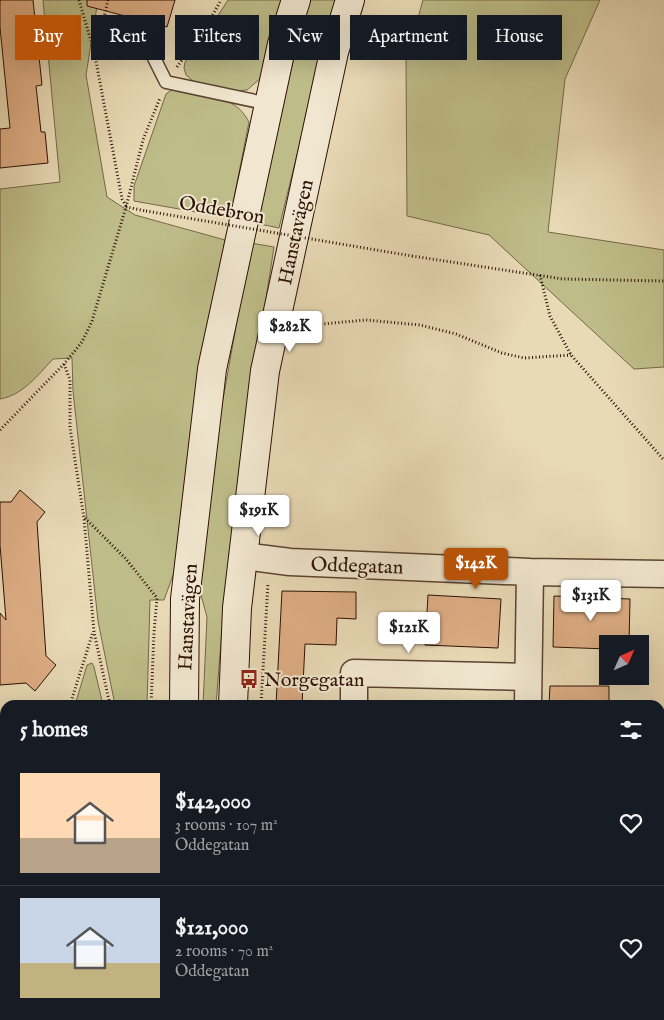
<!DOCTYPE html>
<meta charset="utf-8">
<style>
:root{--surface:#171b24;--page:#242831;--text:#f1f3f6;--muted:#9ea1a6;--line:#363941;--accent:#b45309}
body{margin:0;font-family:"IM FELL English",serif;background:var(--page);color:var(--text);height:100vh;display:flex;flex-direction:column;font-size:19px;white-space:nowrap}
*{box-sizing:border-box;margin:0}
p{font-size:16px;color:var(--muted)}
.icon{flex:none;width:28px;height:28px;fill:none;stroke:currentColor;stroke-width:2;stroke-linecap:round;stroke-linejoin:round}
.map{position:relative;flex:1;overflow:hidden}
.panel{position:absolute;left:0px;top:700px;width:665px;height:320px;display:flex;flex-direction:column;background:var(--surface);border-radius:15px 15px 0 0;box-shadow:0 5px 20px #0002}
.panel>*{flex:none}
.top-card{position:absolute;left:15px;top:15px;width:635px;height:45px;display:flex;gap:10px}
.needle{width:32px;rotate:45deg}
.buttons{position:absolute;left:599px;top:635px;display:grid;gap:10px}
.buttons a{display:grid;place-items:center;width:50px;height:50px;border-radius:0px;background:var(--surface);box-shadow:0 5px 20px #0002;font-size:25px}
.price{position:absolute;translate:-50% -42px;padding:0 11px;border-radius:5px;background:#fff;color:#222;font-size:16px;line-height:32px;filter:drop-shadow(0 1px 2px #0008)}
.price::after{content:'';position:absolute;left:50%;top:30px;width:15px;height:11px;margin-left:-8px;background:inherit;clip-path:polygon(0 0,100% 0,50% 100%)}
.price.current{background:var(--accent);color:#fff}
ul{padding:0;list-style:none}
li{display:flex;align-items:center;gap:15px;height:125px;padding:0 20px}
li+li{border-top:1px solid var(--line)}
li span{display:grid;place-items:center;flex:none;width:140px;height:100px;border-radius:0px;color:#555}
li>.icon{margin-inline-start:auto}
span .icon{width:60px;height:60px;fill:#fffc;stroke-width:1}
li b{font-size:21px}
h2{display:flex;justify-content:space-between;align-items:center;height:60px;padding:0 20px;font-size:21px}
.chip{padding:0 18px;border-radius:0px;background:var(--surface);box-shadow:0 5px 20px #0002;font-size:18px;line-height:45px}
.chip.current{background:var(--accent);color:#fff}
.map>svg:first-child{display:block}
.green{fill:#bebd89;stroke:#766748}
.building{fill:#deae85;stroke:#2d1106}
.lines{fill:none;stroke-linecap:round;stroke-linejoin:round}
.lane-casing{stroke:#5c4332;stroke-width:15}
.street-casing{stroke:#5c4332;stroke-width:29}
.secondary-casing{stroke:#2d1106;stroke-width:30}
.path{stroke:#2d1106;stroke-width:3;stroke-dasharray:1 2.5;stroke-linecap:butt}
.lane{stroke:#f1e7d0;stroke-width:12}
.street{stroke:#f1e7d0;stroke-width:26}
.secondary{stroke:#f1e7d0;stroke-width:28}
.path-bridge{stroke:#2d1106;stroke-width:3;stroke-dasharray:1 2.5;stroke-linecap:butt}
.labels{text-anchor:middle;stroke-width:4;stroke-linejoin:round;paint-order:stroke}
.street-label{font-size:20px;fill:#2d1106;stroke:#f1e7d0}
.poi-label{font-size:20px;fill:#2d1106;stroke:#f1e7d0;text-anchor:start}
</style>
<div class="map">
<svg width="664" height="1020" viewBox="0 0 664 1020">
<rect width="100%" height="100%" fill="#e9dab6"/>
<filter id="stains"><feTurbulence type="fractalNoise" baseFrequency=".004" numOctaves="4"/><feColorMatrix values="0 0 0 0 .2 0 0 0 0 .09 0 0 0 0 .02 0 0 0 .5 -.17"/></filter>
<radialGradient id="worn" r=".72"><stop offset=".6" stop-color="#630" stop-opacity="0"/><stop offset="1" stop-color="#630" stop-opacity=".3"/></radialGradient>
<!-- green -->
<path class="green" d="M43,0H98L86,75L107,197L135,215L225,240L193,433L177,564L164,600H150L147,705H115L98,621L73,391L72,358L53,359C38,375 23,395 0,399V189L60,182Z
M228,0H285L261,78L247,90L231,91L193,81L186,75L184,68L185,62L201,42Z
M310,0H335L279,228L255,223L288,80Z
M423,0H600L565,79L548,232L664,250V367L634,369L489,235L407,216L406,61Z
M173,89C188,93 222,97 234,105C241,109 245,115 249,122L230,218L134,201V186L166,94Z
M251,243L274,247L244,442L225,591L216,705H203L207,617L199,588L220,416Z
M92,663L94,667L103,705H75L87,665Z
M0,980H5V1015H138V1020H0Z"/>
<!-- building -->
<path class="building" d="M0,0H33L42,85L36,86L41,132H45L48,163L0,168V129L10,128L0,27Z
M87,0H175L167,27L87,6Z
M20,490L45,512L37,522L46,656L56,665L35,691L26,683L0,685V613L6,620L0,545V502H11Z
M282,591L356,592V619L337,618L336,645L305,644L302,705H276Z
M428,595L501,599L498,648L425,645Z
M554,596L630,599L629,644H608V649L553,647Z
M550,686H609V705H549Z"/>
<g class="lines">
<!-- lane casing -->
<g class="lane-casing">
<path id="lane" d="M145,40L166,82L269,104"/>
</g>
<!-- street casing -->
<g class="street-casing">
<path id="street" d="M243,556L290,562L530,572L664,574
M354,705V673L528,677
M528,705L530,572
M660,873L664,872
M660,906H664
M0,916L5,915
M0,949H5"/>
</g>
<!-- secondary casing -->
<g class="secondary-casing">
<path id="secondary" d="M184,705L185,599L212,369L282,44L296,0
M233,705L237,608L265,371L334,52L350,0
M172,1020V1015
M220,1020V1015"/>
</g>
<!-- path -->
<path class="path" d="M79,0L95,55
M108,0L95,56L122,199L126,206
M177,67L207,25L221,0
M126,207L146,211
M412,256L563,279L664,281
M540,275L550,316L571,355L664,460
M300,326L366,320L420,325L456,334L502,353L524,358L571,355
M64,364L70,380V428L84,518L94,632L110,705
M0,430L64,364L82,342L92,321L126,207L143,140L160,98
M85,518L126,559L157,598L154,633L151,705
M70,705L93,632
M261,705L268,583
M0,851L5,852
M250,1020V1015"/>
<!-- lane -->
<use href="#lane" class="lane"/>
<!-- street -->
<use href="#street" class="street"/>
<!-- secondary -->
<use href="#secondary" class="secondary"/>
<!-- path-bridge -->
<path class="path-bridge" d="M146,211L412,256"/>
</g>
<!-- icons -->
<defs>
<g id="bus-bare" transform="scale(1.5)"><path d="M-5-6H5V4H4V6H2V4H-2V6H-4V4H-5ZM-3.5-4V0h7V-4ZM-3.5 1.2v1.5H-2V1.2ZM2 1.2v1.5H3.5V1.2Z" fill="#8f2418" stroke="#f1e7d0" stroke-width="2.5" paint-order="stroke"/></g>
</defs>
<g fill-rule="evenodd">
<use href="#bus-bare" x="249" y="679"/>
</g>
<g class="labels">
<!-- street labels -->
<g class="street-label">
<text transform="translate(222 209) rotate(10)" y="7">Oddebron</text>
<text transform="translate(295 232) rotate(-78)" y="7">Hanstavägen</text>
<text transform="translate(357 565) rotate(2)" y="7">Oddegatan</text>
<text transform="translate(187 617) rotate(-87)" y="7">Hanstavägen</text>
</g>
<!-- poi labels -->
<g class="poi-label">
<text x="264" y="686">Norgegatan</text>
</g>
</g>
<rect width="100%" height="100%" filter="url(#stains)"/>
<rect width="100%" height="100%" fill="url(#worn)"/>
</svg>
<div class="buttons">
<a><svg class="needle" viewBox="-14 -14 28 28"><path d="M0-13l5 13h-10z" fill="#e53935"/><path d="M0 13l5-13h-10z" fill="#9ea1a6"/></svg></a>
</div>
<b class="price" style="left:290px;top:353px">$282K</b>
<b class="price" style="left:259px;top:537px">$191K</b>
<b class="price current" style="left:476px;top:590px">$142K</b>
<b class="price" style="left:591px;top:622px">$131K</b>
<b class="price" style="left:409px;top:654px">$121K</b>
<div class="top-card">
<a class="chip current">Buy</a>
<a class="chip">Rent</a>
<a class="chip">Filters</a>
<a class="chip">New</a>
<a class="chip">Apartment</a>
<a class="chip">House</a>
</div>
<section class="panel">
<h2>5 homes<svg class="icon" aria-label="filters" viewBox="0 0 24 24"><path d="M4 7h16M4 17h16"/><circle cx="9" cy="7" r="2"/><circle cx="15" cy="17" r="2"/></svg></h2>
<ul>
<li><span style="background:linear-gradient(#ffd9b3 65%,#b9a48a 0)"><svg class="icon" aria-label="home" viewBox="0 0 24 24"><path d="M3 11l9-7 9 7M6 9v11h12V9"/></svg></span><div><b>$142,000</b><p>3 rooms · 107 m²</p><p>Oddegatan</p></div><svg class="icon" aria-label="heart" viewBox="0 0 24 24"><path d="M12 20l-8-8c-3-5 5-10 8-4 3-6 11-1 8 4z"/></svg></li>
<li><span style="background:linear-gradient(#c9d6e8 65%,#c2b280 0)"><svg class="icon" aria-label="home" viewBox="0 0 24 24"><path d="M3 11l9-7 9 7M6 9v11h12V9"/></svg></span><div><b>$121,000</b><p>2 rooms · 70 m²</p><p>Oddegatan</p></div><svg class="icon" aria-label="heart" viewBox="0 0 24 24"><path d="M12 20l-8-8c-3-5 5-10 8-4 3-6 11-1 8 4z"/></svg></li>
</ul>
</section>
</div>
